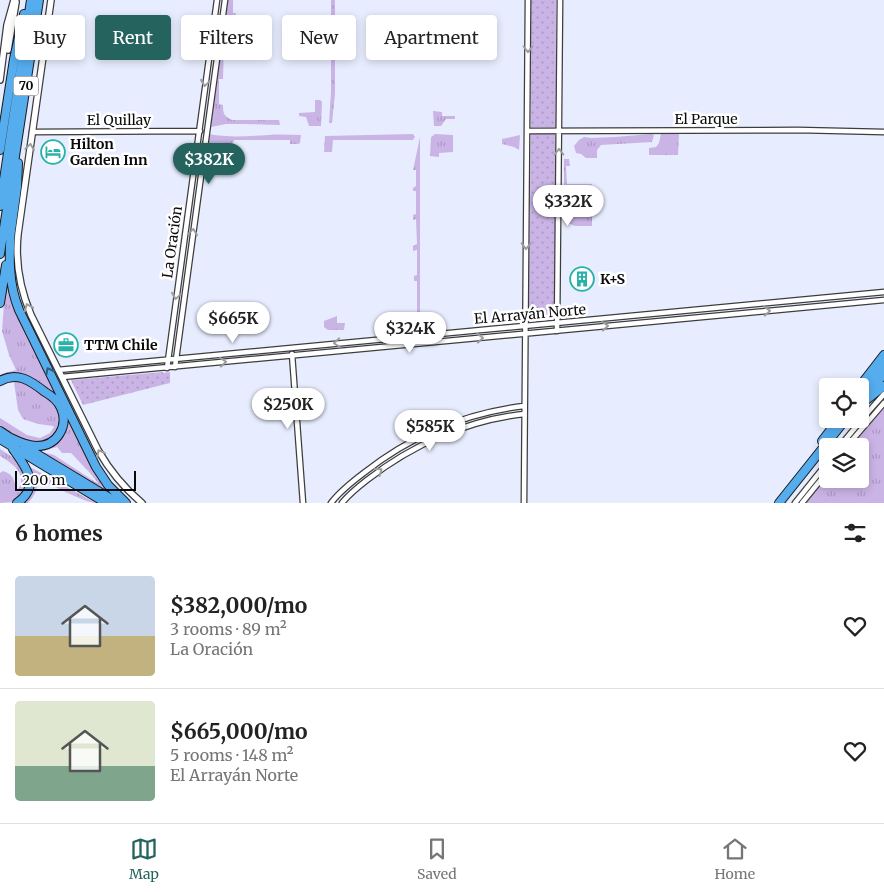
<!DOCTYPE html>
<meta charset="utf-8">
<style>
:root{--surface:#fff;--page:#f6f6f6;--text:#222;--muted:#767676;--line:#e0e0e0;--accent:#25635e}
body{margin:0;font-family:Merriweather,serif;background:var(--page);color:var(--text);height:100vh;display:flex;flex-direction:column;font-size:19px;white-space:nowrap}
*{box-sizing:border-box;margin:0}
p{font-size:16px;color:var(--muted)}
.icon{flex:none;width:28px;height:28px;fill:none;stroke:currentColor;stroke-width:2;stroke-linecap:round;stroke-linejoin:round}
.map{position:relative;height:503px;overflow:hidden}
.drawer{display:flex;flex-direction:column;background:var(--surface);flex:1}
.drawer>*{flex:none}
.hud{position:absolute;left:15px;top:15px;width:500px;height:45px;display:flex;gap:10px}
.tools{position:absolute;left:819px;top:378px;display:grid;gap:10px}
.tools a{display:grid;place-items:center;width:50px;height:50px;border-radius:5px;background:var(--surface);box-shadow:0 2px 8px #0003;font-size:25px}
.scale{position:absolute;left:15px;bottom:12px;width:121px;box-sizing:border-box;padding-left:5px;border:2px solid #0a0a0a;border-top:0;font-size:14px;line-height:18px;white-space:nowrap;color:#0a0a0a;-webkit-text-stroke:4px #fff;paint-order:stroke}
.price{position:absolute;translate:-50% -42px;padding:0 11px;border-radius:18px;background:#fff;color:#222;font-size:16px;line-height:32px;filter:drop-shadow(0 1px 2px #0008)}
.price::after{content:'';position:absolute;left:50%;top:30px;width:15px;height:11px;margin-left:-8px;background:inherit;clip-path:polygon(0 0,100% 0,50% 100%)}
.price.current{background:var(--accent);color:#fff}
ul{padding:0;list-style:none}
li{display:flex;align-items:center;gap:15px;height:125px;padding:0 15px}
li+li{border-top:1px solid var(--line)}
li span{display:grid;place-items:center;flex:none;width:140px;height:100px;border-radius:5px;color:#555}
li>.icon{margin-inline-start:auto}
span .icon{width:60px;height:60px;fill:#fffc;stroke-width:1}
li b{font-size:21px}
h2{display:flex;justify-content:space-between;align-items:center;height:60px;padding:0 15px;font-size:21px}
.pill{padding:0 18px;border-radius:5px;background:var(--surface);box-shadow:0 2px 8px #0003;font-size:18px;line-height:45px}
.pill.current{background:var(--accent);color:#fff}
.dock{display:flex;justify-content:space-around;align-items:center;height:70px;border-top:1px solid var(--line);background:var(--surface);font-size:14px;color:var(--muted)}
.dock a{display:grid;justify-items:center;gap:2px}
.dock .current{color:var(--accent)}
.map>svg:first-child{display:block}
.grass{fill:url(#grass-tufts)}
.park{fill:url(#park-dots)}
.lines{fill:none;stroke-linecap:round;stroke-linejoin:round}
.minor-casing{stroke:#3d3d3d;stroke-width:7}
.tertiary-casing{stroke:#3d3d3d;stroke-width:8}
.motorway-casing{stroke:#1b1b1b;stroke-width:10}
.minor{stroke:#fff;stroke-width:4.5}
.tertiary{stroke:#fff;stroke-width:5.5}
.motorway{stroke:#55adee;stroke-width:8}
.oneway{stroke:#9d9d9d}
.oneway2{stroke:#305c7c}
.labels{text-anchor:middle;stroke-width:5;stroke-linejoin:round;paint-order:stroke}
.shield{fill:#fff;stroke:#545454;stroke-width:1}
.shield-label{font-size:12px;font-weight:bold;fill:#0a0a0a}
.street-label{font-size:14px;fill:#0a0a0a;stroke:#fff}
.poi-label{font-size:14px;font-weight:bold;fill:#0a0a0a;stroke:#fff;text-anchor:start}
</style>
<div class="map">
<svg width="884" height="503" viewBox="0 0 884 503">
<defs>
<pattern id="grass-tufts" width="24" height="20" patternUnits="userSpaceOnUse" patternTransform="scale(1.25)"><rect width="24" height="20" fill="#cab4e6"/><path d="M3 7l-1-3M5 7V3M7 7l1-3M15 17l-1-3M17 17v-4M19 17l1-3" fill="none" stroke="#ac99c4"/></pattern>
<pattern id="park-dots" width="8" height="8" patternUnits="userSpaceOnUse" patternTransform="scale(1.25)"><rect width="8" height="8" fill="#cab4e6"/><path d="M2 2h.1M6 6h.1" fill="none" stroke="#ac99c4" stroke-width="1.8" stroke-linecap="round"/></pattern>
</defs>
<rect width="100%" height="100%" fill="#e7edfe"/>
<!-- grass -->
<path class="grass" d="M228,0H233V13H236L235,24L234,31L226,37L224,45L223,79H219V104L223,105C223,114 224,116 232,120H279L280,125L242,124H226L211,127Z
M331,0H335V94L332,123H329L331,92Z
M315,100H320L322,102L321,126H309L306,117L299,116V113L315,112Z
M433,111L442,112V116H455V119H446L441,126H434Z
M661,133L679,134L678,155H649V148L656,147L659,143Z
M209,134C230,138 247,136 269,135C279,134 290,135 301,135L300,143L298,144H290V140H234L233,143H208Z
M413,134L415,137L413,140H333L332,152H324L325,136Z
M435,134L453,135V152L439,153V157L430,156L431,137Z
M651,134L654,135L652,142L601,145L597,150V158H586L581,154L576,153L574,146L579,140L584,137L591,138L615,137Z
M520,135L519,150L514,147L502,144V139Z
M420,137V317L419,321L415,324L414,320L417,318V281H414V276L417,275V250L413,251V246L417,244L416,219L413,220V215L416,214V191H413V188L416,186V170H413Z
M564,159H569L570,166H566L567,184H592V226H575L564,221Z
M9,289L58,395L55,397L33,381L0,379L1,374L16,370L9,355L2,331L5,291Z
M337,316V323H345L344,330H328L324,327V321Z
M9,380L23,381L53,401L60,414L59,428L55,435L45,442L35,443L21,439L0,426V418L27,435L40,438L50,433L54,427L53,426L38,424L23,419L18,410L14,382L8,383L0,387V384Z
M884,408V503H806L827,476L828,479H860V446H851Z
M68,418L96,474L110,494L35,450L54,455L97,483H98L90,473L71,453H62L57,447L47,450L41,448L46,446L65,419Z
M0,449L17,460L24,468L27,484L25,491L14,502L0,503V473L3,471C13,474 14,479 16,488L18,489C28,474 12,463 0,456Z
M28,467H30L96,503C83,502 52,485 39,479C37,489 35,496 28,503H20L24,499Z"/>
<!-- park -->
<path class="park" d="M530,0H556V127H531Z
M531,134H555V315L528,318Z
M163,372V373L170,372V383L83,405L71,380Z"/>
<g class="lines">
<!-- minor casing -->
<g class="minor-casing">
<path id="minor" d="M527,131L798,130L884,132
M32,132L200,131
M557,331L560,0
M292,354L303,503
M175,367L225,0
M167,368L217,0
M58,370L884,292
M62,377L884,300
M840,446L869,411L884,394
M847,446L884,403
M331,503C340,491 353,481 365,472C411,436 466,413 524,406
M342,503C349,494 358,487 367,480C412,445 467,420 524,414
M524,503L528,0
M795,503L828,462
M802,503L828,471"/>
</g>
<!-- tertiary casing -->
<g class="tertiary-casing">
<path id="tertiary" d="M51,0L18,234C15,262 20,289 31,315L98,450C110,471 124,488 142,503
M8,50L16,2
M0,80L7,25L14,0"/>
</g>
<!-- motorway casing -->
<g class="motorway-casing">
<path id="motorway" d="M0,150L14,59L24,14
M0,206L31,0
M11,228C9,256 8,283 19,310L96,467L108,485L126,503
M11,231L17,187L18,163
M0,254L39,0
M0,303L6,265
M0,381C17,371 31,381 45,392C52,396 58,401 61,408C69,426 57,446 37,446C28,446 19,442 11,438
M860,386L884,355
M860,393L884,366
M865,401L884,386
M860,402L884,374
M0,431L15,441
M0,439L106,503
M822,441L839,419
M25,447L118,503
M13,449C25,466 42,486 17,503
M779,503L846,419"/>
</g>
<!-- minor -->
<use href="#minor" class="minor"/>
<!-- tertiary -->
<use href="#tertiary" class="tertiary"/>
<!-- motorway -->
<use href="#motorway" class="motorway"/>
</g>
<!-- one-way arrows -->
<defs><path id="oneway-chevron" d="M-2-3.5L2.5 0L-2 3.5" fill="none" stroke-width="1.6" stroke-linecap="round" stroke-linejoin="round" transform="scale(1.25)"/></defs>
<g class="oneway">
<use href="#oneway-chevron" transform="translate(528 49) rotate(90)"/>
<use href="#oneway-chevron" transform="translate(205 83) rotate(98)"/>
<use href="#oneway-chevron" transform="translate(30 147) rotate(-82)"/>
<use href="#oneway-chevron" transform="translate(559 152) rotate(-90)"/>
<use href="#oneway-chevron" transform="translate(193 232) rotate(-82)"/>
<use href="#oneway-chevron" transform="translate(526 246) rotate(91)"/>
<use href="#oneway-chevron" transform="translate(176 296) rotate(98)"/>
<use href="#oneway-chevron" transform="translate(28 307) rotate(-112)"/>
<use href="#oneway-chevron" transform="translate(767 311) rotate(-5)"/>
<use href="#oneway-chevron" transform="translate(605 326) rotate(-5)"/>
<use href="#oneway-chevron" transform="translate(480 338) rotate(-5)"/>
<use href="#oneway-chevron" transform="translate(337 343) rotate(175)"/>
<use href="#oneway-chevron" transform="translate(223 362) rotate(-5)"/>
<use href="#oneway-chevron" transform="translate(100 453) rotate(-119)"/>
<use href="#oneway-chevron" transform="translate(379 471) rotate(-36)"/>
</g>
<use class="oneway2" href="#oneway-chevron" transform="translate(49 371) rotate(-117)"/>
<!-- icons -->
<defs>
<g id="hotel-ring" transform="scale(1.25)"><circle r="9.5" fill="#fff" stroke="#29b2a8" stroke-width="1.5"/><path d="M-6-4.5h1.5V1H6V5H4.5V3h-9V5H-6ZM-4 0a1.8 1.8 0 1 1 3.6 0ZM.5 0V-2.5h3Q6-2.5 6 0Z" fill="#29b2a8"/></g>
<g id="building-ring" transform="scale(1.25)"><circle r="9.5" fill="#fff" stroke="#29b2a8" stroke-width="1.5"/><path d="M-4-6H4V6H1V3H-1V6H-4ZM-2.5-4.3h1.7v1.8h-1.7ZM.8-4.3h1.7v1.8H.8ZM-2.5-1h1.7V.8h-1.7ZM.8-1h1.7V.8H.8Z" fill="#29b2a8"/></g>
<g id="office-ring" transform="scale(1.25)"><circle r="9.5" fill="#fff" stroke="#29b2a8" stroke-width="1.5"/><path d="M-6-3h4V-5.5h4V-3h4V5H-6ZM-1-4.5V-3h2v-1.5ZM-6 0V1H6V0Z" fill="#29b2a8"/></g>
</defs>
<g fill-rule="evenodd">
<use href="#hotel-ring" x="53" y="152"/>
<use href="#building-ring" x="582" y="279"/>
<use href="#office-ring" x="66" y="345"/>
</g>
<g class="labels">
<!-- shield labels -->
<rect class="shield" x="13.5" y="76.5" width="25" height="19" rx="4"/>
<g class="shield-label">
<text x="26" y="90">70</text>
</g>
<!-- street labels -->
<g class="street-label">
<text x="706" y="124">El Parque</text>
<text x="119" y="125">El Quillay</text>
<text transform="translate(172 242) rotate(-82)" y="5">La Oración</text>
<text transform="translate(530 314) rotate(-5)" y="5">El Arrayán Norte</text>
</g>
<!-- poi labels -->
<g class="poi-label">
<text x="70" y="149">Hilton<tspan x="70" dy="16">Garden Inn</tspan></text>
<text x="600" y="284">K+S</text>
<text x="84" y="350">TTM Chile</text>
</g>
</g>
</svg>
<div class="tools">
<a><svg class="icon" aria-label="locate" viewBox="0 0 24 24"><circle cx="12" cy="12" r="6"/><path d="M12 2v4M12 18v4M2 12h4M18 12h4"/></svg></a>
<a><svg class="icon" aria-label="layers" viewBox="0 0 24 24"><path d="M12 4l9 5-9 5-9-5zM3 14l9 5 9-5"/></svg></a>
</div>
<div class="scale">200 m</div>
<b class="price current" style="left:209px;top:185px">$382K</b>
<b class="price" style="left:568px;top:227px">$332K</b>
<b class="price" style="left:233px;top:344px">$665K</b>
<b class="price" style="left:410px;top:354px">$324K</b>
<b class="price" style="left:288px;top:430px">$250K</b>
<b class="price" style="left:430px;top:452px">$585K</b>
<div class="hud">
<a class="pill">Buy</a>
<a class="pill current">Rent</a>
<a class="pill">Filters</a>
<a class="pill">New</a>
<a class="pill">Apartment</a>
</div>
</div>
<section class="drawer">
<h2>6 homes<svg class="icon" aria-label="filters" viewBox="0 0 24 24"><path d="M4 7h16M4 17h16"/><circle cx="9" cy="7" r="2"/><circle cx="15" cy="17" r="2"/></svg></h2>
<ul>
<li><span style="background:linear-gradient(#c9d6e8 60%,#c2b280 0)"><svg class="icon" aria-label="home" viewBox="0 0 24 24"><path d="M3 11l9-7 9 7M6 9v11h12V9"/></svg></span><div><b>$382,000/mo</b><p>3 rooms · 89 m²</p><p>La Oración</p></div><svg class="icon" aria-label="heart" viewBox="0 0 24 24"><path d="M12 20l-8-8c-3-5 5-10 8-4 3-6 11-1 8 4z"/></svg></li>
<li><span style="background:linear-gradient(#dfe7d0 65%,#7fa58c 0)"><svg class="icon" aria-label="home" viewBox="0 0 24 24"><path d="M3 11l9-7 9 7M6 9v11h12V9"/></svg></span><div><b>$665,000/mo</b><p>5 rooms · 148 m²</p><p>El Arrayán Norte</p></div><svg class="icon" aria-label="heart" viewBox="0 0 24 24"><path d="M12 20l-8-8c-3-5 5-10 8-4 3-6 11-1 8 4z"/></svg></li>
</ul>
</section>
<nav class="dock">
<a class="current"><svg class="icon" aria-label="map" viewBox="0 0 24 24"><path d="M3 6l6-2 6 2 6-2v14l-6 2-6-2-6 2zM9 4v14M15 6v14"/></svg>Map</a>
<a><svg class="icon" aria-label="saved" viewBox="0 0 24 24"><path d="M7 4h10v16l-5-4-5 4z"/></svg>Saved</a>
<a><svg class="icon" aria-label="home" viewBox="0 0 24 24"><path d="M3 11l9-7 9 7M6 9v11h12V9"/></svg>Home</a>
</nav>
